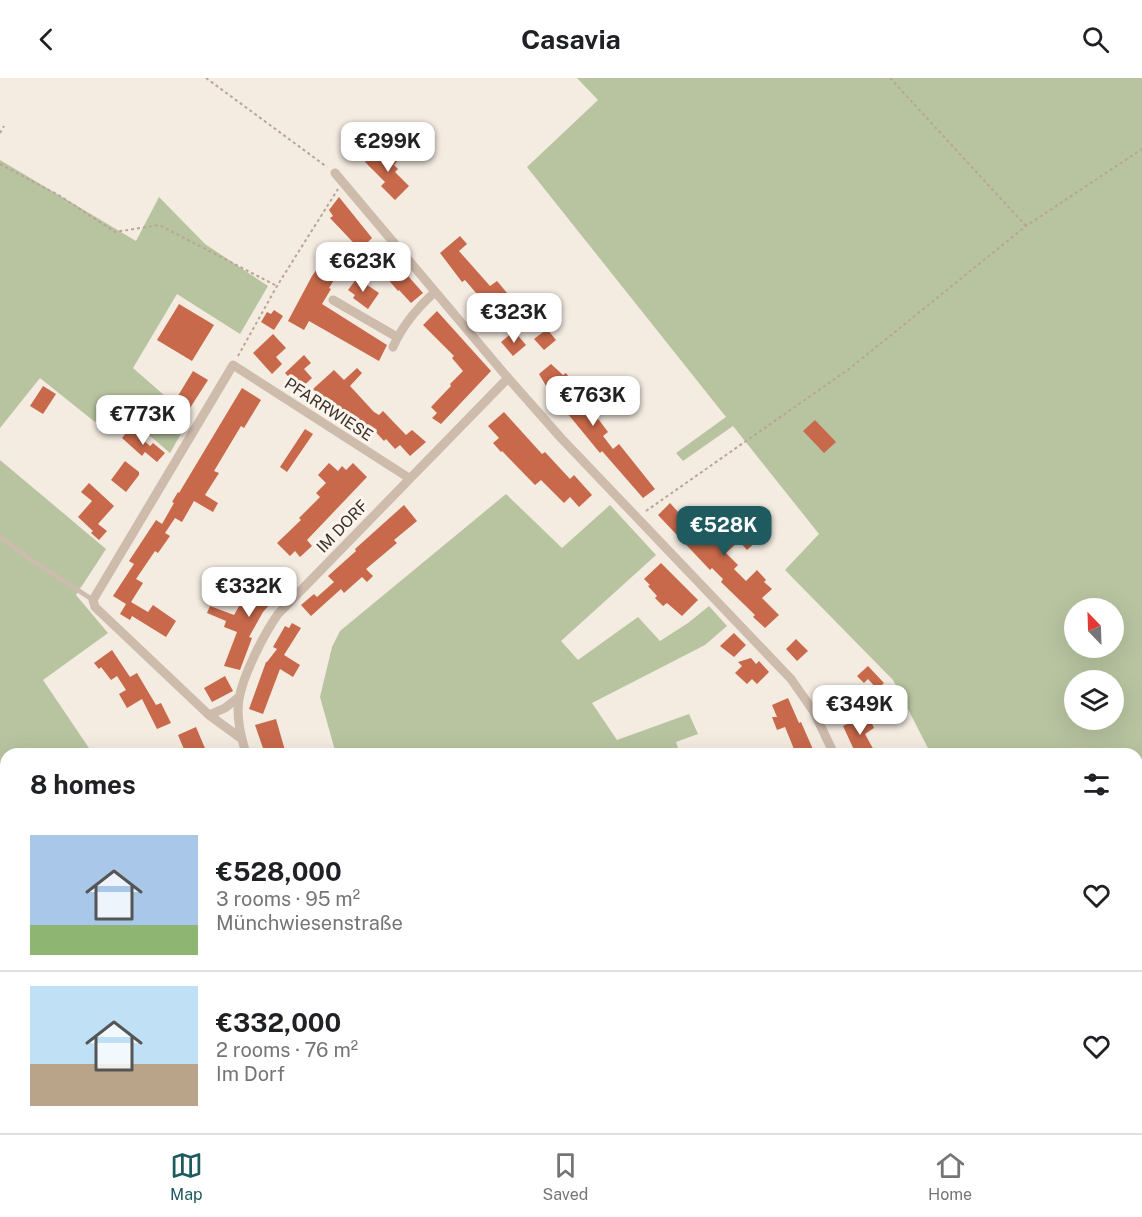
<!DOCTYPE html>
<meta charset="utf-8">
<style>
:root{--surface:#fff;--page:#f2f2f2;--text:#202124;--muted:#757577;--line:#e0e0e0;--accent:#1f5a5e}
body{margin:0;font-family:"Public Sans",sans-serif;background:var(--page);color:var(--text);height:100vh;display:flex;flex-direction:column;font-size:22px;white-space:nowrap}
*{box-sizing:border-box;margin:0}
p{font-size:20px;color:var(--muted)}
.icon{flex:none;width:33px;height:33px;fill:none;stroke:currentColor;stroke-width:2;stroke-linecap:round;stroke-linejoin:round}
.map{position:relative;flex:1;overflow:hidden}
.drawer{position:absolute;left:0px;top:670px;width:1143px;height:386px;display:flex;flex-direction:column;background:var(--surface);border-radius:18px 18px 0 0;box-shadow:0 6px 24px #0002}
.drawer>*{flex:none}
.needle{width:39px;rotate:337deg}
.fabs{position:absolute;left:1064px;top:520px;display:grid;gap:12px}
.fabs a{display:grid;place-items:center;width:60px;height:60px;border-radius:50%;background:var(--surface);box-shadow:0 6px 24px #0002;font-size:30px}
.price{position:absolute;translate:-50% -51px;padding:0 14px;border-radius:12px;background:#fff;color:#222;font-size:20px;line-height:39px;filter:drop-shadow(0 2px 3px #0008)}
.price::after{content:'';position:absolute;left:50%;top:36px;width:18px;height:14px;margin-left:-9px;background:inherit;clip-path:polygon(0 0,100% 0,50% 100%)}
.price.on{background:var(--accent);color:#fff}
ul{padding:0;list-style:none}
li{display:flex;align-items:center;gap:18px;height:150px;padding:0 30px}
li+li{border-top:2px solid var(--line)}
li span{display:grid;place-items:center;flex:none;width:168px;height:120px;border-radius:0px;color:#555}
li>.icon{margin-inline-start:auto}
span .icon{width:72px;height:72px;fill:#fffc;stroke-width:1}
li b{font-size:26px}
h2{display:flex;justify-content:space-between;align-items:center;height:72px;padding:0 30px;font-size:26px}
header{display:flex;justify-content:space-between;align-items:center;height:78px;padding:0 30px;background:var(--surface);font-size:27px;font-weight:700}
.menu{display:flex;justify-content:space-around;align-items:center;height:84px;border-top:2px solid var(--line);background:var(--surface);font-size:16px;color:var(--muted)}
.menu a{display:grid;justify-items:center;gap:3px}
.menu .on{color:var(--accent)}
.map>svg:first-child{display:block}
.green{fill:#b8c4a0;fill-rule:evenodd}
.building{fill:#c8694b}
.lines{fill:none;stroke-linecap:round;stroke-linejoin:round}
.path{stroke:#b9a596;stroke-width:2;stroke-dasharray:3 3;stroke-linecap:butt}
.service{stroke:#cdbbac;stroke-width:4.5}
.minor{stroke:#cdbbac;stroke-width:9}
.primary{stroke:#7d675c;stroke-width:14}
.labels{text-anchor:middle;stroke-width:6;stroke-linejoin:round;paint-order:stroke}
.street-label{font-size:16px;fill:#3b302b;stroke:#fbf5ee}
</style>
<header><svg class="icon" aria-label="back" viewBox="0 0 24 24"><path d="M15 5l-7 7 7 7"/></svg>Casavia<svg class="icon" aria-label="search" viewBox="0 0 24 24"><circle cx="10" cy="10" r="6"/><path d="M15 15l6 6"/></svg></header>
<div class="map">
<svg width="1142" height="1055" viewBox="0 0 1142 1055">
<rect width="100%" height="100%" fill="#f4ebe1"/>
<!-- green -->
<path class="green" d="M577,0H1142V741L1137,732V676H931L893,602L785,492L819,456L733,348L683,383L676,375L726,339L527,89L598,22ZM1074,531H1113V570H1074ZM1074,603H1113V642H1074Z
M0,82L136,163L159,119L205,166L268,208L240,256L177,216L133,290L190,340L170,375L113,326L95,344L40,300L0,350Z
M0,382L106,471L76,517L108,555L43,602L93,676H6V818L0,809Z
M506,416L562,470L610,427L656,477L561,563L578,582L638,539L660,563L688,545L709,528L727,548L705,567L592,625L617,662L689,636L698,656L676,664L680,676H336L320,619L332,569L340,553Z"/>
<!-- building -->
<path class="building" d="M378,71L384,78L389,73L398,82L394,87L398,91L395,94L409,108L395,122L381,108L385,104L365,84Z
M339,119L372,160L368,164L381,179L387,174L423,215L411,225L399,212L398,213L374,185L371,188L365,181L367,179L330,140L333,138L329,132Z
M460,158L467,166L459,173L490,208L497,203L517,227L511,231L520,242L507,252L471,209L465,202L462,204L440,175Z
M325,180L341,191L329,210L331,211L322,226L387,267L379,283L309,243L304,252L288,243L312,198Z
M357,200L379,215L368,231L353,220L355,217L348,212Z
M179,226L214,247L192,283L157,262Z
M274,232L283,238L274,252L261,244L267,234L271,236Z
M437,233L491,293L441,346L432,340L437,335L431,329L451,308L450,306L463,293L452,280L454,278L423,247Z
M547,251L556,262L544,272L534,261Z
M514,253L526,267L513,278L501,264Z
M273,256L286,270L276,279L282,286L272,296L253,275Z
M304,277L311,285L304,291L312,300L300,311L285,295Z
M551,286L563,297L566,295L579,313L578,314L608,354L603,358L613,371L619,366L655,411L643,420L602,373L600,375L549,313L539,296Z
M357,290L362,295L350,308L374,334L379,337L383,333L406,357L412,352L426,364L410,378L400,367L395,371L386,361L384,363L369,347L366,349L360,342L355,347L332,322L328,327L313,311L334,292L344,302Z
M193,293L208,302L190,330L176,321Z
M43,308L56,316L43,336L30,328Z
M242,310L261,322L244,350L241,348L214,393L219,395L205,417L218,425L213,434L194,423L182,444L175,440L165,455L170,458L158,475L155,473L136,501L143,505L131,524L148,534L153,527L176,543L166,559L132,538L130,542L120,536L126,526L113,518L134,486L129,483L156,442L162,446L174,425L172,424L178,414L179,415Z
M504,334L542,376L545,374L570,401L574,397L592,417L579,429L570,419L564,425L541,402L535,407L502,373L501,374L493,365L499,360L488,348Z
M815,342L836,364L824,375L803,353Z
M130,350L150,368L153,365L165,375L157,384L145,374L142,378L122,360Z
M305,351L313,356L287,394L280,389Z
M125,383L139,394V397L126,414L111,402Z
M329,385L338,393L342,388L346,392L353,385L367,399L307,462L312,468L300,479L295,473L290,478L277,465L301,442L299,440L320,419L316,415L326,405L318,397Z
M89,405L114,428L98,446L107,453L99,462L91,455L93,453L78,439L92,423L81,414Z
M670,425L679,435L686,428L711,456L729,440L739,451L742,453L745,451L750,456L764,444L770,451L747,472L739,463L726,475L738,487L734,491L746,503L757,492L766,502L764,504L772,511L762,520L779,537L765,550L753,539L755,537L721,504L723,501L712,490L710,492L658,437Z
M404,427L417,443L394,462L397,465L366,491L373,498L367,504L362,499L344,515L341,511L311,538L301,527L314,516L317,519L334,504L328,498L356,473L355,471Z
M661,485L698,522L682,538L667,525L663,528L655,520L657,518L648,508L650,507L644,501Z
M285,490L294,500L263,534L249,559L252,560L240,592L224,588L237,554L224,549L226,543L207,535L210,528L234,537L245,518L254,523Z
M292,545L301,550L284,577L300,587L293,599L280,591L263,636L249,631L266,584H267L277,571L273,569L285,548L289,550Z
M734,555L746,567L734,579L720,568Z
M796,561L808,573L797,583L786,571Z
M112,572L130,599L137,595L156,627L161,625L171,645L157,651L142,621L127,630L119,616L126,612L117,598L111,602L101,589L99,591L94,585Z
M751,580L756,586L759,583L769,594L757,606L752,601L747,606L735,595L742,588L738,584Z
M868,588L884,605L877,611L868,601L864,605L857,598Z
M225,598L233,613L212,624L204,610Z
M840,610L842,613L845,611L851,621L833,631L826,618Z
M788,620L799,645L801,644L815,676H796L785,649L777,652L772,639H777L772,627Z
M860,640L862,645L870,641L874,650L865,656L876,676H856L843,648Z
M276,641L286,676H265L255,647Z
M196,649L204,668L208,676H186L178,657Z"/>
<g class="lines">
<!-- path -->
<path class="path" d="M206,0L327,89
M890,0L1026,148
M0,55L4,48
M0,86L60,118L115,154L159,147L277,208
M238,278L277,208L338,111
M646,433L849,291L1026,148L1142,71
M1137,906L1142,908
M429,1050L436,1055"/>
<!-- service -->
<path class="service" d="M0,459L27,479L93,522
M969,1050L970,1055"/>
<!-- minor -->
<path class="minor" d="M335,95L508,300L561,360L791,601L814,634L834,676
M333,222L397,259
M393,269C403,246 417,230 435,214
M209,637L225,630L239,619
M242,661L209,637L95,529L93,522L233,287L409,400
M246,676C241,658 236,640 239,621C243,597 264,556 278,536L508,300
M84,1050L88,1055
M158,1055L161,1050"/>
<!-- primary -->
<path class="primary" d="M1137,816L1142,814
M568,1055L581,1050"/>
</g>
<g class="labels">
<!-- street labels -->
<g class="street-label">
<text transform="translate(329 331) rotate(33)" y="6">PFARRWIESE</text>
<text transform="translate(342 448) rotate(-46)" y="6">IM DORF</text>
</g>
</g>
</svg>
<div class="fabs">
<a><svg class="needle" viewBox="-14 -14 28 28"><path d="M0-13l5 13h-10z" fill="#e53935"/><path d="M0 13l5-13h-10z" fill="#757577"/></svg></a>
<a><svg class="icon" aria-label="layers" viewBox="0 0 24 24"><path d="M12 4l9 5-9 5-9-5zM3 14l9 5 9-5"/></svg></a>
</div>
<b class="price" style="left:388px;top:95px">€299K</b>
<b class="price" style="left:363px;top:215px">€623K</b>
<b class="price" style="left:514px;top:266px">€323K</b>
<b class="price" style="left:593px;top:349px">€763K</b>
<b class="price" style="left:143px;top:368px">€773K</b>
<b class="price on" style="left:724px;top:479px">€528K</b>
<b class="price" style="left:249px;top:540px">€332K</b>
<b class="price" style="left:860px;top:658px">€349K</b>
<section class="drawer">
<h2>8 homes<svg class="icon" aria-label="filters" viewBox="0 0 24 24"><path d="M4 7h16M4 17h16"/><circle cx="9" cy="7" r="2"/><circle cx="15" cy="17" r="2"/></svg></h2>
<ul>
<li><span style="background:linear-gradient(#a9c7e8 75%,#8fb573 0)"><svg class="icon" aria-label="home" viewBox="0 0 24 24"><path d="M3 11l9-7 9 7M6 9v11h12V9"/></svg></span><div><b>€528,000</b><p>3 rooms · 95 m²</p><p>Münchwiesenstraße</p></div><svg class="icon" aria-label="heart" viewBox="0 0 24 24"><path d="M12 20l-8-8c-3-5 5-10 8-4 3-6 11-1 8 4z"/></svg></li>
<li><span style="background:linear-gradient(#bfe0f5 65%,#b9a48a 0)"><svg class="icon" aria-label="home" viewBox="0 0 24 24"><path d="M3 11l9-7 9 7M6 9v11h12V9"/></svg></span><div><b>€332,000</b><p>2 rooms · 76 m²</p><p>Im Dorf</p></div><svg class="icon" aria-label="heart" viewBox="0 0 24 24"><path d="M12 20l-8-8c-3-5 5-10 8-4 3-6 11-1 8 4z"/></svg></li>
</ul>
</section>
</div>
<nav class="menu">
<a class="on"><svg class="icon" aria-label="map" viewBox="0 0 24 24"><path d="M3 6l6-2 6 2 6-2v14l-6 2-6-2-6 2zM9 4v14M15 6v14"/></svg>Map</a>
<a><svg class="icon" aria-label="saved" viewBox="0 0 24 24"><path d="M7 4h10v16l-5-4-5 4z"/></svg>Saved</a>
<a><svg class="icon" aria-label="home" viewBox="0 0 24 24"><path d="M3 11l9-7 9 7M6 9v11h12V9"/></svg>Home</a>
</nav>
